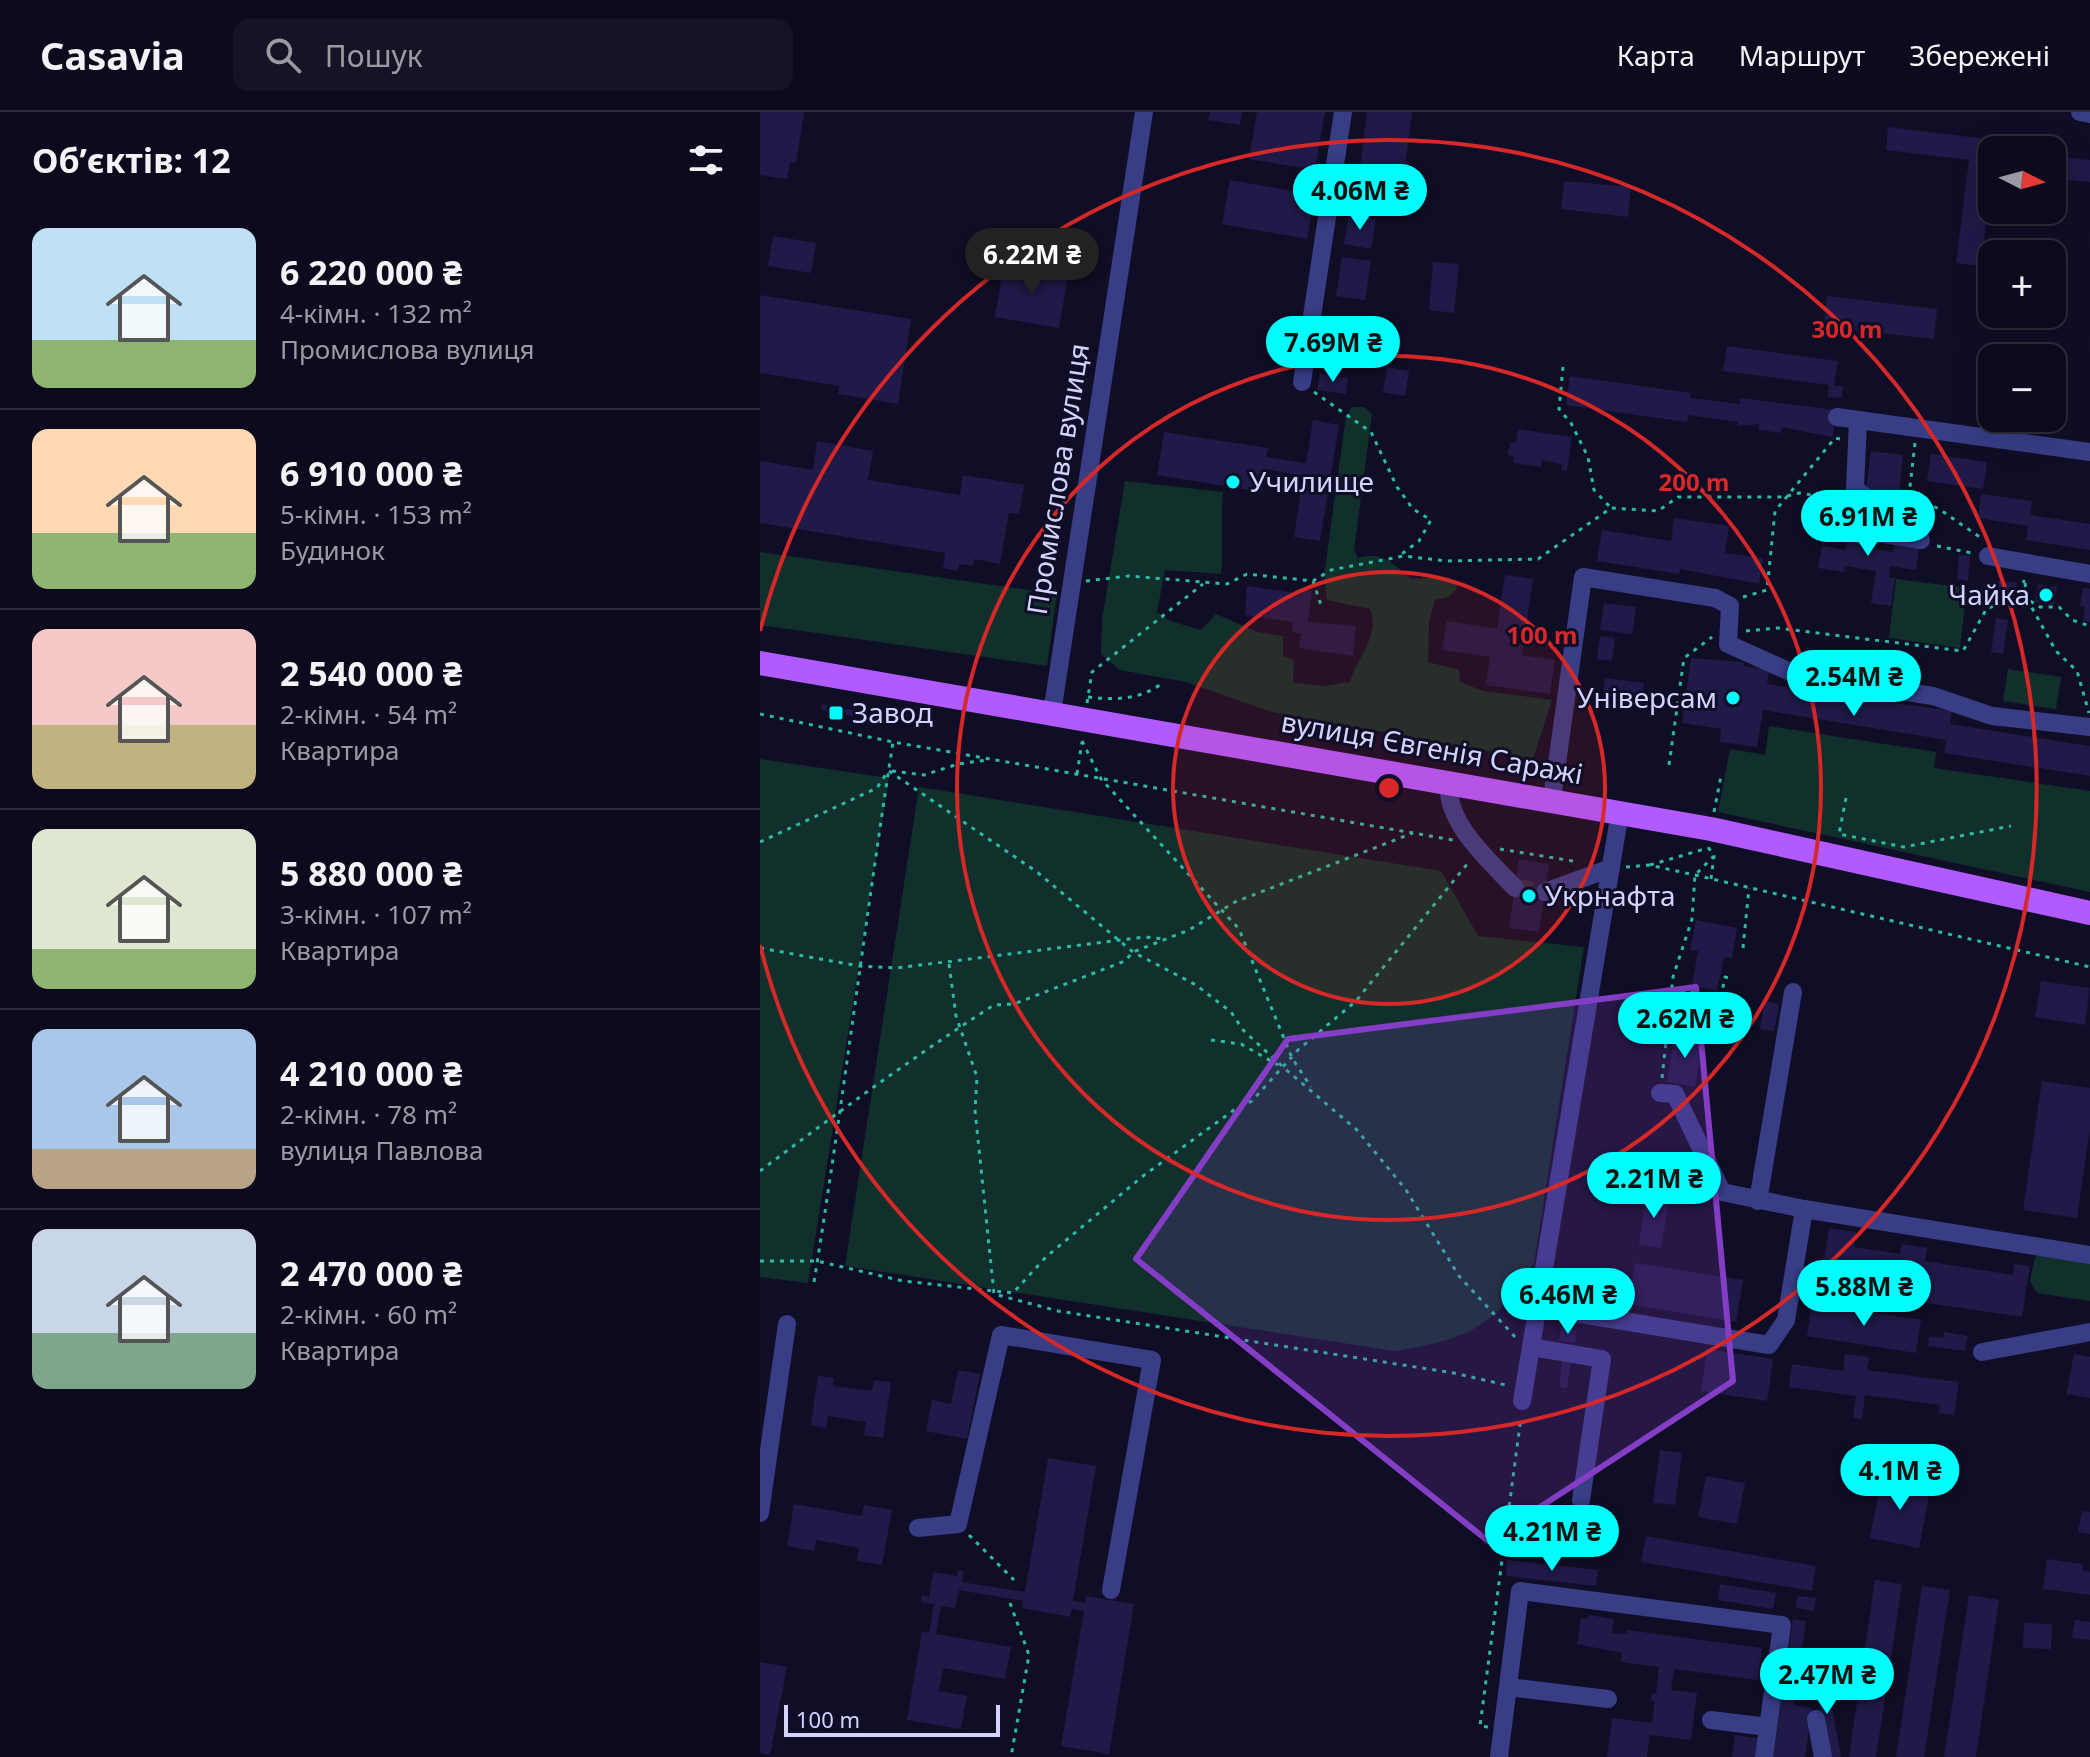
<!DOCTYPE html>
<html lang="uk">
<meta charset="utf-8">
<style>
:root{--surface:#0c0a1c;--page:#151325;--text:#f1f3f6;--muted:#9a9aa3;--line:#2c2b3b;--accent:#00fdfe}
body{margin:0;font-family:"Noto Sans",sans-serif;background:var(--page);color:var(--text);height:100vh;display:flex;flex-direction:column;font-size:30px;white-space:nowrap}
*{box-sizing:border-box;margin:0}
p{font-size:26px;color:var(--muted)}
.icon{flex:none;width:44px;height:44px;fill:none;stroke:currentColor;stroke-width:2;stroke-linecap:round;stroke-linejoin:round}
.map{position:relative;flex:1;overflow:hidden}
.side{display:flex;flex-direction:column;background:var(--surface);width:760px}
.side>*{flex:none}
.needle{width:52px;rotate:96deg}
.fabs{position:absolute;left:1218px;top:24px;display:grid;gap:16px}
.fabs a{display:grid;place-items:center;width:88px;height:88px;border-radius:16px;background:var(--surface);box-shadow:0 8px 32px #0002,0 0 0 2px var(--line);font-size:40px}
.scale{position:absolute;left:24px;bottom:20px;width:216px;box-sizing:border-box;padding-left:8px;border:4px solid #d4d3ff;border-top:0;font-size:22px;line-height:28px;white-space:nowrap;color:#d4d3ff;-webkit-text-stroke:6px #100e26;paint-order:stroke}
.price{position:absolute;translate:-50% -68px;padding:0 18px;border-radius:28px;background:var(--accent);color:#111;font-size:26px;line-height:52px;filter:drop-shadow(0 2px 4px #0008)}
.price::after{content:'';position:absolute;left:50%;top:48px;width:24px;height:18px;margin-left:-12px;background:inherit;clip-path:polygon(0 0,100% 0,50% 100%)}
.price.on{background:#222;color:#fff}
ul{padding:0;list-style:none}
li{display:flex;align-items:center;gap:24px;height:200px;padding:0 32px}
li+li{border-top:2px solid var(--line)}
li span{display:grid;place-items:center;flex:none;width:224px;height:160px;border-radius:16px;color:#555}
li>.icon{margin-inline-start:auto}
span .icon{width:96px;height:96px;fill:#fffc;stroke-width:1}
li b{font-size:34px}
h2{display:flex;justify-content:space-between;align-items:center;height:96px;padding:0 32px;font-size:34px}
header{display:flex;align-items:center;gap:48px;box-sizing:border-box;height:112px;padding:0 40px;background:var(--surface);border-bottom:2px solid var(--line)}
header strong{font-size:38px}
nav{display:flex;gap:44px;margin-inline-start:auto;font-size:28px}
.search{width:560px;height:72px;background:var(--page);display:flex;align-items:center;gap:20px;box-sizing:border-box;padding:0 28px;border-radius:16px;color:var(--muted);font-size:30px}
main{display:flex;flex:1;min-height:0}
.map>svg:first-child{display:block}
.green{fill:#11302c}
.building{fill:#1f1a47}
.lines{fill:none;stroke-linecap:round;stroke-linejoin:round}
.minor-tunnel{stroke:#2d2c47;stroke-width:18;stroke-dasharray:18 9;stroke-linecap:butt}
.path{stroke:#2cbaa4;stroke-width:3;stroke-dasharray:4 6;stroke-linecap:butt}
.minor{stroke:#383d86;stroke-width:18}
.major{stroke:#b15aff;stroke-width:24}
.marked{fill:#843dc5;fill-opacity:0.2;stroke:#843dc5;stroke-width:6;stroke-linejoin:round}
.ring{fill:none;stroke:#d62828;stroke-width:4}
.poi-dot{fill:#00fdfe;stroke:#100e26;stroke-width:3}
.labels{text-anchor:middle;stroke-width:6;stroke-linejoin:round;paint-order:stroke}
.street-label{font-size:28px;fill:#d4d3ff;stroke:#100e26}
.poi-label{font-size:28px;fill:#d4d3ff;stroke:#100e26;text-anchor:start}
.centre{fill:#d62828;stroke:#100e26;stroke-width:4}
.ring-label{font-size:24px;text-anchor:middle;font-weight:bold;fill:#d62828;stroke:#100e26;stroke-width:6;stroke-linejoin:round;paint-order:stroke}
</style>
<header>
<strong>Casavia</strong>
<div class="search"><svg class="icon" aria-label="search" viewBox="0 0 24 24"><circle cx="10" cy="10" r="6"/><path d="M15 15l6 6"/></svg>Пошук</div>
<nav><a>Карта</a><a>Маршрут</a><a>Збережені</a></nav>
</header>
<main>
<section class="side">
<h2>Об’єктів: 12<svg class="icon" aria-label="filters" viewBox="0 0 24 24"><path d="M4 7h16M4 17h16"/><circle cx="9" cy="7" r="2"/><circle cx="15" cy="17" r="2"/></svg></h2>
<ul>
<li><span style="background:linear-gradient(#bfe0f5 70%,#8fb573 0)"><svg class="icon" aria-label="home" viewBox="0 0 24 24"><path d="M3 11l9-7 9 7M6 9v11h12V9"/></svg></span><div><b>6 220 000 ₴</b><p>4-кімн. · 132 m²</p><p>Промислова вулиця</p></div></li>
<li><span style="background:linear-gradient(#ffd9b3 65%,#8fb573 0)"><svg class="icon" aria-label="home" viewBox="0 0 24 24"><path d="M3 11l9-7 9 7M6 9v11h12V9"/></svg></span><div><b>6 910 000 ₴</b><p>5-кімн. · 153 m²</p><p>Будинок</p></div></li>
<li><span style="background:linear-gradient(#f6c9c9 60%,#c2b280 0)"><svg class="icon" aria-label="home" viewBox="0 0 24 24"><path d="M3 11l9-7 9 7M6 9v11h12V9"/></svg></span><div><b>2 540 000 ₴</b><p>2-кімн. · 54 m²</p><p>Квартира</p></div></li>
<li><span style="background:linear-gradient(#dfe7d0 75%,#8fb573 0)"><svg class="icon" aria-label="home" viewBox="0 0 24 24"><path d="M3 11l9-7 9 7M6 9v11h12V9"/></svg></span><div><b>5 880 000 ₴</b><p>3-кімн. · 107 m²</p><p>Квартира</p></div></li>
<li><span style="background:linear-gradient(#a9c7e8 75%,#b9a48a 0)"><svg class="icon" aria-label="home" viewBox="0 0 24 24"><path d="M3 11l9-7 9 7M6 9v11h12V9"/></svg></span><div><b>4 210 000 ₴</b><p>2-кімн. · 78 m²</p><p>вулиця Павлова</p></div></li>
<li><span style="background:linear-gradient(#c9d6e8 65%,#7fa58c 0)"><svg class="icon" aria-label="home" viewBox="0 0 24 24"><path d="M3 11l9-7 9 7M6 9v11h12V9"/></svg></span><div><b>2 470 000 ₴</b><p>2-кімн. · 60 m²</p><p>Квартира</p></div></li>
</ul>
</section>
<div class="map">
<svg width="1330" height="1645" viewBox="0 0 1330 1645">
<rect width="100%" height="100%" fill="#100e26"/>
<!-- green -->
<path class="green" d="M592,295H604L612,302L594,438L598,446C622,438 633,452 651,467L688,465L695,470L697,477L688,485L675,488L669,509L668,550L699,558L700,570L723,579L792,588L773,647L512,600L426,570L360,558L341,542L342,508L365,369L463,380C460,409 464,433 461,462L405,458L397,500L410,509L441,518L456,502L497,520L523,524V544L534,548L533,571L565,574L590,570C596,547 621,523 610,497L567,488L564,464L586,304Z
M0,440L297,482L287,554L0,513Z
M1136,467L1207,476L1200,536L1129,526Z
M1248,557L1301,565L1296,597L1243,589Z
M1009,614L1176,640L1174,656L1330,679V780L958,700L970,637L1005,643Z
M0,647L129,666L48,1171L0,1165Z
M159,675L681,759L718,824L824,835L774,1151C734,1216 709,1227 635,1239L85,1154Z
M1293,1140L1330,1150V1189L1277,1181L1270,1169L1275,1145Z"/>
<!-- building -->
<path class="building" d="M0,0H44L36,51L30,50L27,67L0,63Z
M450,0H482L480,13L448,8Z
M497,0H565L555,58L489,47Z
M607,0H652L644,62L600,56Z
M1128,15L1226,27L1224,48L1232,49V61L1221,154L1196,151L1209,48L1126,38Z
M1301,45L1330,48V70L1298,67Z
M470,68L555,83L547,127L462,112Z
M804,69L871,75L868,105L801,97Z
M595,73L620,77L616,103L591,100Z
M589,103L616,107L611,137L584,132Z
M13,124L56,131L51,161L8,154Z
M582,145L611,149L605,188L576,184Z
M673,150L699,152L694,201L669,198Z
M244,152L308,163L299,216L235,205Z
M0,183L151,207L138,292L78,282L79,274L0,261Z
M1067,184L1177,197L1174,227L1064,215Z
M967,234L1078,249L1074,274H1083L1082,286L1068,285L1069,273L963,259Z
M627,255L649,259L645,284L623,280Z
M560,262L588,266L586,282L557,278Z
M810,264L931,281L930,286L980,292V286L1075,298L1073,325L1021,315V321L999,318V312L977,314L978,310L928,303L927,310L806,293Z
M553,308L579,313L560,429L534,425L543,364L505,357L502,380L397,363L404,320L508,336L506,345L546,351Z
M758,317L812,325L807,359L801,358L802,352L782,348L781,355L753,351L754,344L748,343L750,330L756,331Z
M57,329L113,339L108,368L200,383L203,363L264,373L259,402L249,401L240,452L214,447L213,454L199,452L198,459L183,456L185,441L0,411V349L53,358Z
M1111,339L1143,343L1139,381L1106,377Z
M1171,342L1227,350L1223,377L1167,369Z
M1221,382L1272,389L1270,403L1330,412V438L1266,428L1268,414L1218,406Z
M1085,398L1107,402L1102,435L1133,440L1134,433L1159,437L1156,458L1130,454L1129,465L1135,466L1131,494L1111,491L1116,459L1085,454L1084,460L1058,456L1062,434L1085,438L1086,428L1081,427Z
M914,406L969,414L965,441L1003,446L999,472L920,457L919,462L837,449L842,418L911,429Z
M1199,443L1210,444L1208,469L1197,467Z
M745,463L773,467L762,543L795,548L790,582L726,573L730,545L682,538L687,509L737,517Z
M1237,469L1257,471L1255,484L1236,482Z
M1278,472L1297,475L1294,493L1275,490Z
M487,474L542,482L543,478L552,479L548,510L596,514L593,544L539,536L541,522L532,520L533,510L485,503Z
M1323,476L1330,477V510L1323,509L1325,495L1320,494Z
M844,491L876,495L872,522L840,518Z
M1236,506L1248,508L1243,542L1231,540Z
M840,524L855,526L852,549L837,547Z
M931,546L984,550L983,554L1009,558L1007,572L1192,599L1190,612L1330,634V664L1184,641L1186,628L1003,598L997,635L960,630L961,617L922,611Z
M845,566L884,571L881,593L870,592L869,599L853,597L854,590L842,589Z
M62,592L94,598L93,604L61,598Z
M759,747L789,752L779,820L749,816Z
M936,808L977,816L972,846L964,845L957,879L932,874L938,839L930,838Z
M1281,869L1330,876L1325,913L1275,905Z
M1005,889L1019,892L1014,919L1000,917Z
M915,922L943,926L935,975L907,970Z
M1282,969L1330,976V1017L1317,1106L1263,1098Z
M887,1080L910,1083L901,1136L879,1132Z
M1069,1116L1096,1120L1094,1135L1140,1142L1142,1132L1167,1136L1165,1149L1253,1163L1254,1152L1270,1154L1262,1205L1060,1175Z
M875,1151L983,1168L976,1210L868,1192Z
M1052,1191L1161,1208L1156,1241L1047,1224Z
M801,1216L817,1218L815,1231L799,1229Z
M1184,1220L1208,1224L1205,1239L1168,1234L1169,1224L1183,1226Z
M947,1237L1013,1247L1007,1289L941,1279Z
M1085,1242L1109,1245L1107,1258L1199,1270L1194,1303L1179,1301L1180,1293L1105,1283L1102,1307L1093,1306L1096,1284L1029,1275L1032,1252L1083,1259Z
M1314,1242L1330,1245V1286L1306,1282Z
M802,1249L811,1251L807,1276L799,1275Z
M198,1258L220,1262L207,1327L166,1319L172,1288L191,1292Z
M58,1264L74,1266L73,1274L112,1279L114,1268L131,1270L123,1326L104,1323L106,1310L68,1304L66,1316L51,1313Z
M900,1338L922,1341L915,1393L893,1391Z
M288,1346L336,1354L313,1489L325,1491L326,1484L374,1492L349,1642L301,1634L324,1499L312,1497L310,1505L262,1496L263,1489L199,1478L195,1496L181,1494L176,1522L251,1535L245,1567L183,1556L179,1579L207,1584L201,1617L147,1608L162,1520L169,1521L174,1492L161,1490L162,1483L169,1485L173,1460L197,1464L198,1458L204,1459L202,1470L265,1480Z
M1122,1363L1171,1373L1159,1436L1110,1426Z
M946,1364L985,1371L977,1412L938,1405Z
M34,1392L102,1404L104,1393L132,1398L122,1453L97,1449L99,1436L56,1428L54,1439L27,1434Z
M1322,1399L1330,1400V1422L1318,1420Z
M886,1424L1056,1454L1052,1479L881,1450Z
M1287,1447L1323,1452L1322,1458L1330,1460V1483L1283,1477Z
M747,1448L838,1458L836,1474L746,1464Z
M1115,1468L1142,1472L1116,1645H1089Z
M960,1472L1016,1481L1013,1497L958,1488Z
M1162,1474L1190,1478L1164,1645H1136Z
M1209,1483L1239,1488L1216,1645H1184Z
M1037,1484L1056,1486L1054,1499L1036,1496Z
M828,1503L854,1507L852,1521L867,1522V1518L1002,1536L998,1568L914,1557L911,1578L937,1581L931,1628L890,1623L887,1645H847L852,1606L892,1611L895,1589H891L892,1581L896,1582L899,1555L861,1550L862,1541L817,1532L821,1506L828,1507Z
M1033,1507L1046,1509L1034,1593L1052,1596L1045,1645H1013Z
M1315,1508L1330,1510V1528L1312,1526Z
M1264,1511L1292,1512L1291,1537L1263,1536Z
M0,1550L27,1555L10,1643L0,1641Z
M1066,1562L1081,1645H1069L1054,1564Z
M975,1623L1001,1627L998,1645H972Z"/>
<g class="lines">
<!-- minor-tunnel -->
<path class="minor-tunnel" d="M755,776L785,780"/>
<!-- path -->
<path class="path" d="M803,255L799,297L811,311L828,345L834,378L851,396
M554,280L611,320L637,375L653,397L671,408L659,429L639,444
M1155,331L1149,383L1179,397L1224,428
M1177,434L1212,441
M326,469L369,464L467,472L487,462L553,469L571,458L644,444L686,449L778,447L851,396L898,399L918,385H1023L1039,381L1085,388
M553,469L562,496
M1265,471L1267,487L1280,495H1299L1312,508L1330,514
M983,485L1007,478L1015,399L1075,326L1080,327
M1267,487L1296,539L1317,559L1329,601
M986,519L1017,516L1203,539L1227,496L1262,487L1264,468
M328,585C355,588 379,588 401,572
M327,591L332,560L443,472
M0,602L133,630L693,728
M322,629L341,667L479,817L532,946L551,975
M909,653L924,546L952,525
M129,659L277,760L373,840L436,873L471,900L483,918L524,956L597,1018L646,1078L699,1164L756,1226
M132,659L164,663L198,652L227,648
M317,662L322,630
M1086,686L1079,722L1144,735L1251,714
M954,700L961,664
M0,730L117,676L126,662
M740,737L819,750
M890,753L948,736
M866,755L889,753L935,763L1330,855
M951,767L954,744
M0,836L99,854L137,856L385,825L404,827
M983,836L989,776
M189,852L196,904L217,965L215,998L234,1182L298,1199L694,1261L750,1274
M911,877L961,885L965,865L972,867
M451,928L481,932L518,953
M902,966L913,865L932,807L935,763L954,744L948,735
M0,1059C77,1001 153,945 234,893L254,892L365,849L373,840L429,818L475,790L653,721
M0,1149H57L143,1169L253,1181L286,1145L383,1064L474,998L492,989L538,938L596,889L708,751
M54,1170C83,991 105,810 133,630
M209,1423L254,1468
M250,1491L269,1543L251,1645
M728,1615L720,1614L761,1305"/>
<!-- minor -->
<path class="minor" d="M1320,0L1330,2
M542,270L583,0
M1077,305L1330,340
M1098,308L1095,377L1116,392L1111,420L1161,428
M1228,444L1330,462
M292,601L384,0
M689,669C684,710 729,748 755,776
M792,687L823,465L955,486L970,494L968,532L1037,563L1173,584L1232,604L1330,615
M785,780L851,756
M998,1089L1033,880
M1044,1097L1330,1143
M778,1195L1009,1233L1026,1208L1044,1097L962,1080L915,982L900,981
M771,1235L842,1247L821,1388
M1222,1240L1330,1220
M762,1289L860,700
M0,1401L27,1212
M158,1416L198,1412L241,1223L392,1248L351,1478
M748,1575L848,1587
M1056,1607L1063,1645
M951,1608L1008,1615
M739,1645L760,1479L1022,1513L1004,1645"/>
<!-- major -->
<path class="major" d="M0,551L951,717L1330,801"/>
</g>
<!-- marked area -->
<path class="marked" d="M936,875L973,1269L728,1429L376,1147L528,927Z"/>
<!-- distance rings -->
<circle cx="629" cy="676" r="216" fill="#d62828" fill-opacity=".12"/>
<g class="ring">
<circle cx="629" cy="676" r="216"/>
<circle cx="629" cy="676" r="432"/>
<path d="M0 519A648 648 0 1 1 0 833"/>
</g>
<!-- markers -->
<g class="poi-dot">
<circle cx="473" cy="370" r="8"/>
<circle cx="1286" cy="483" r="8"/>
<circle cx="973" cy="586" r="8"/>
<rect x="68" y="593" width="16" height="16" rx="4"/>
<circle cx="769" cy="784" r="8"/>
</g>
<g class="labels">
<!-- street labels -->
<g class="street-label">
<text transform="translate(298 367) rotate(-81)" y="10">Промислова вулиця</text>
<text transform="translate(672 636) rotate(10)" y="10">вулиця Євгенія Саражі</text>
</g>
<!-- poi labels -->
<g class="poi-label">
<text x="489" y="380">Училище</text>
<text x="1270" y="493" text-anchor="end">Чайка</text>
<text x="957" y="596" text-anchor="end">Універсам</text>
<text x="92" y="611">Завод</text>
<text x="785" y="794">Укрнафта</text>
</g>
</g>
<circle cx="629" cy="676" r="12" class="centre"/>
<g class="ring-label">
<text x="1087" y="226">300 m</text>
<text x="934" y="379">200 m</text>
<text x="782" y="532">100 m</text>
</g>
</svg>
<div class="fabs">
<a><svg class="needle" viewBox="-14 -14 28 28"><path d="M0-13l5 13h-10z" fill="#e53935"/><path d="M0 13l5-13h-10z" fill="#9a9aa3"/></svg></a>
<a>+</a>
<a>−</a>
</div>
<div class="scale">100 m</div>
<b class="price" style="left:600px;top:120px">4.06M ₴</b>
<b class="price on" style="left:272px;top:184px">6.22M ₴</b>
<b class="price" style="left:573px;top:272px">7.69M ₴</b>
<b class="price" style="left:1108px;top:446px">6.91M ₴</b>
<b class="price" style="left:1094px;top:606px">2.54M ₴</b>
<b class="price" style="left:925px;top:948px">2.62M ₴</b>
<b class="price" style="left:894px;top:1108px">2.21M ₴</b>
<b class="price" style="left:1104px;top:1216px">5.88M ₴</b>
<b class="price" style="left:808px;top:1224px">6.46M ₴</b>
<b class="price" style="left:1140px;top:1400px">4.1M ₴</b>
<b class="price" style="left:792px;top:1461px">4.21M ₴</b>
<b class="price" style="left:1067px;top:1604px">2.47M ₴</b>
</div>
</main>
